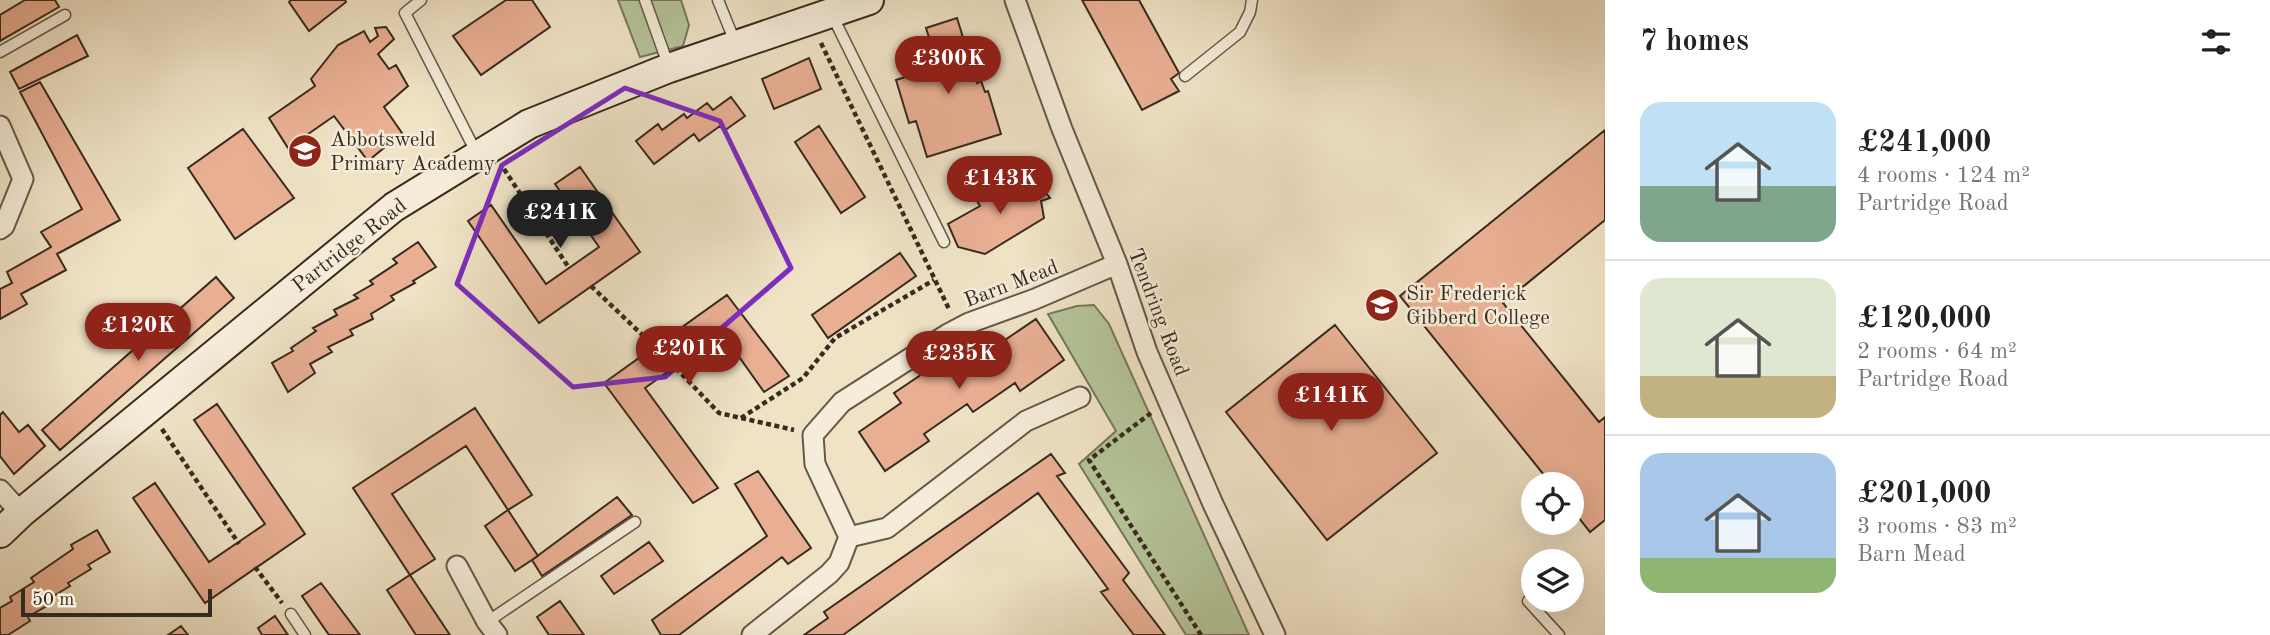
<!DOCTYPE html>
<meta charset="utf-8">
<style>
:root{--surface:#fff;--page:#f6f6f6;--text:#222;--muted:#767676;--line:#e0e0e0;--accent:#8f2418}
body{margin:0;font-family:"Old Standard TT",serif;background:var(--page);color:var(--text);height:100vh;display:flex;flex-direction:column;font-size:26px;white-space:nowrap}
*{box-sizing:border-box;margin:0}
p{font-size:23px;color:var(--muted)}
.icon{flex:none;width:38px;height:38px;fill:none;stroke:currentColor;stroke-width:2;stroke-linecap:round;stroke-linejoin:round}
.map{position:relative;flex:1;overflow:hidden}
.sheet{display:flex;flex-direction:column;background:var(--surface);width:665px}
.sheet>*{flex:none}
.buttons{position:absolute;left:1521px;top:472px;display:grid;gap:14px}
.buttons a{display:grid;place-items:center;width:63px;height:63px;border-radius:50%;background:var(--surface);box-shadow:0 7px 28px #0002;font-size:35px}
.scale{position:absolute;left:21px;bottom:18px;width:191px;box-sizing:border-box;padding-left:7px;border:4px solid #372a1e;border-top:0;font-size:19px;line-height:24px;white-space:nowrap;color:#372a1e;-webkit-text-stroke:5px #f5ecd9;paint-order:stroke}
.price{position:absolute;translate:-50% -60px;padding:0 16px;border-radius:24px;background:var(--accent);color:#fff;font-size:23px;line-height:46px;filter:drop-shadow(0 2px 4px #0008)}
.price::after{content:'';position:absolute;left:50%;top:42px;width:21px;height:16px;margin-left:-10px;background:inherit;clip-path:polygon(0 0,100% 0,50% 100%)}
.price.on{background:#222;color:#fff}
ul{padding:0;list-style:none}
li{display:flex;align-items:center;gap:21px;height:175px;padding:0 35px}
li+li{border-top:2px solid var(--line)}
li span{display:grid;place-items:center;flex:none;width:196px;height:140px;border-radius:21px;color:#555}
li>.icon{margin-inline-start:auto}
span .icon{width:84px;height:84px;fill:#fffc;stroke-width:1}
li b{font-size:30px}
h2{display:flex;justify-content:space-between;align-items:center;height:84px;padding:0 35px;font-size:30px}
main{display:flex;flex:1;min-height:0}
.map>svg:first-child{display:block}
.green{fill:#b4c498;stroke:#76775b;stroke-width:2}
.building{fill:#e9af93;stroke:#372a1e;stroke-width:2}
.lines{fill:none;stroke-linecap:round;stroke-linejoin:round}
.lane-casing{stroke:#655848;stroke-width:13}
.street-casing{stroke:#655848;stroke-width:23}
.secondary-casing{stroke:#372a1e;stroke-width:32}
.path{stroke:#372a1e;stroke-width:4.5;stroke-dasharray:5 3.5;stroke-linecap:butt}
.lane{stroke:#f5ecd9;stroke-width:10}
.street{stroke:#f5ecd9;stroke-width:19}
.secondary{stroke:#f5ecd9;stroke-width:28}
.marked{fill:none;stroke:#7b2cbf;stroke-width:5;stroke-linejoin:round}
.labels{text-anchor:middle;stroke-width:5;stroke-linejoin:round;paint-order:stroke}
.poi-label{font-size:21px;fill:#372a1e;stroke:#f5ecd9;text-anchor:start}
.street-label{font-size:21px;fill:#372a1e;stroke:#f5ecd9}
</style>
<main>
<div class="map">
<svg width="1605" height="635" viewBox="0 0 1605 635">
<rect width="100%" height="100%" fill="#efe2c5"/>
<filter id="stains"><feTurbulence type="fractalNoise" baseFrequency=".00286" numOctaves="4"/><feColorMatrix values="0 0 0 0 .2 0 0 0 0 .09 0 0 0 0 .02 0 0 0 .5 -.17"/></filter>
<radialGradient id="worn" r=".72"><stop offset=".6" stop-color="#630" stop-opacity="0"/><stop offset="1" stop-color="#630" stop-opacity=".3"/></radialGradient>
<!-- green -->
<path class="green" d="M618,0H681L689,25L683,46L640,57Z
M1094,305L1109,324L1249,635H1186L1079,464L1116,431L1048,314L1077,306Z"/>
<!-- building -->
<path class="building" d="M25,0H55L59,7L0,41V15Z
M291,0H345L346,2L309,31L289,2Z
M506,0H532L550,27L481,75L453,36Z
M1082,0H1139L1179,73L1171,79L1179,91L1142,110Z
M957,18L977,83L981,81L985,92L988,91L1001,134L927,157L916,121L909,123L896,80L918,73L917,70L937,63L926,28Z
M386,27L394,39L378,54L389,69L396,65L408,86L384,107L402,133L368,161L334,116L288,148L269,118L315,86L311,79L338,45L364,31L370,42L378,36L375,28Z
M77,35L88,56L19,89L10,72Z
M809,58L821,89L774,109L762,79Z
M40,82L120,220L57,254L66,270L21,294L27,304L0,319V289L12,283L7,272L51,247L41,232L82,209L20,92Z
M731,97L745,116L724,131L720,126L699,141L694,134L654,164L636,141L658,124L662,130L684,114L687,118L707,103L713,110Z
M819,126L865,197L841,213L795,142Z
M243,129L294,198L235,239L188,168Z
M1605,130V220L1503,303L1599,422L1605,417V520L1590,532L1572,509V485H1552L1400,296Z
M580,167L640,252L539,323L468,221L491,205L546,284L599,247L555,184Z
M1030,173L1050,198L1041,201L1044,218L985,254L958,247L948,224L980,206L974,196L992,187L999,195Z
M418,242L436,267L413,281L415,283L391,296L394,300L371,314L373,319L350,330L353,335L328,347L332,352L310,364L315,373L288,392L272,363L293,351L291,348L316,331L313,328L337,315L334,310L358,298L354,295L373,284L370,281L397,263L393,259Z
M900,253L916,276L828,338L812,315Z
M216,277L234,298L60,450L42,430Z
M727,295L789,376L764,392L722,333L645,388L718,488L693,503L604,383Z
M1036,319L1064,360L1020,391L1015,383L973,412L967,404L924,434L929,441L885,471L859,432L901,403L894,393L940,362L945,369L988,340L993,348Z
M1335,325L1437,453L1327,540L1226,412Z
M217,404L305,534L205,603L133,498L155,483L209,562L265,524L194,420Z
M475,408L532,495L508,510L466,446L392,494L435,559L410,575L353,488Z
M3,412L19,432L28,425L45,446L14,474L0,456V415Z
M1051,454L1065,473L1057,476L1129,573L1123,580L1165,635H1134L1101,592L1108,589L1038,493L843,635H804L828,618L824,612Z
M758,471L811,548L788,564L782,557L679,635H661L652,620L767,536L735,484Z
M617,497L632,515L542,576L532,560Z
M508,510L538,556L515,571L485,526Z
M97,530L110,552L88,565L91,569L68,583L70,586L47,600L50,604L28,617L30,621L8,635H0V608L12,601L10,597L34,582L31,578L73,549L71,545Z
M649,542L663,561L614,594L601,576Z
M410,575L450,635H416L387,590Z
M321,583L360,635H329L302,596Z
M560,601L584,635H549L537,617Z
M275,616L288,635H262L258,628Z
M181,626L188,635H168Z"/>
<g class="lines">
<!-- lane casing -->
<g class="lane-casing">
<path id="lane" d="M421,0L405,13L476,152
M645,0L669,67
M718,0L735,42
M833,17L944,242
M0,52L65,15
M1185,76L1240,32L1250,12L1252,0
M1528,601L1559,635
M291,614L305,635
M487,622L635,522"/>
</g>
<!-- street casing -->
<g class="street-casing">
<path id="street" d="M1015,0L1062,129L1117,264L1147,352L1213,504L1275,635
M0,126L23,179L4,226L0,229
M0,490L21,513
M849,537L887,528L1026,421L1080,397
M457,566L487,622L497,635
M752,635L829,574L839,563L849,537L815,464L813,435L842,402L948,334L969,323L1035,299L1117,264"/>
</g>
<!-- secondary casing -->
<g class="secondary-casing">
<path id="secondary" d="M0,533L21,513L394,207L529,124L669,68L869,0"/>
</g>
<!-- path -->
<path class="path" d="M821,43L949,309
M504,169L569,268
M591,286L655,347
M676,368L719,413L794,430
M1151,413L1089,460L1201,635
M741,418L803,378L835,338L934,280
M162,429L239,544
M255,567L282,603"/>
<!-- lane -->
<use href="#lane" class="lane"/>
<!-- street -->
<use href="#street" class="street"/>
<!-- secondary -->
<use href="#secondary" class="secondary"/>
</g>
<!-- marked area -->
<path class="marked" d="M625,88L720,121L791,268L665,377L573,387L457,284L502,165Z"/>
<!-- icons -->
<defs>
<g id="school-disc" transform="scale(1.75)"><circle r="9.5" fill="#8f2418" stroke="#f5ecd9"/><path d="M0-5L7-2L0 1L-7-2ZM-4 1L0 2.5L4 1V4Q0 6-4 4Z" fill="#fff"/></g>
</defs>
<g fill-rule="evenodd">
<use href="#school-disc" x="305" y="151"/>
<use href="#school-disc" x="1382" y="305"/>
</g>
<g class="labels">
<!-- poi labels -->
<g class="poi-label">
<text x="330" y="146">Abbotsweld<tspan x="330" dy="24">Primary Academy</tspan></text>
<text x="1406" y="300">Sir Frederick<tspan x="1406" dy="24">Gibberd College</tspan></text>
</g>
<!-- street labels -->
<g class="street-label">
<text transform="translate(349 245) rotate(-38)" y="7">Partridge Road</text>
<text transform="translate(1011 283) rotate(-21)" y="7">Barn Mead</text>
<text transform="translate(1159 312) rotate(69)" y="7">Tendring Road</text>
</g>
</g>
<rect width="100%" height="100%" filter="url(#stains)"/>
<rect width="100%" height="100%" fill="url(#worn)"/>
</svg>
<div class="buttons">
<a><svg class="icon" aria-label="locate" viewBox="0 0 24 24"><circle cx="12" cy="12" r="6"/><path d="M12 2v4M12 18v4M2 12h4M18 12h4"/></svg></a>
<a><svg class="icon" aria-label="layers" viewBox="0 0 24 24"><path d="M12 4l9 5-9 5-9-5zM3 14l9 5 9-5"/></svg></a>
</div>
<div class="scale">50 m</div>
<b class="price" style="left:948px;top:96px">£300K</b>
<b class="price" style="left:1000px;top:216px">£143K</b>
<b class="price on" style="left:560px;top:250px">£241K</b>
<b class="price" style="left:138px;top:363px">£120K</b>
<b class="price" style="left:689px;top:386px">£201K</b>
<b class="price" style="left:959px;top:391px">£235K</b>
<b class="price" style="left:1331px;top:433px">£141K</b>
</div>
<section class="sheet">
<h2>7 homes<svg class="icon" aria-label="filters" viewBox="0 0 24 24"><path d="M4 7h16M4 17h16"/><circle cx="9" cy="7" r="2"/><circle cx="15" cy="17" r="2"/></svg></h2>
<ul>
<li><span style="background:linear-gradient(#bfe0f5 60%,#7fa58c 0)"><svg class="icon" aria-label="home" viewBox="0 0 24 24"><path d="M3 11l9-7 9 7M6 9v11h12V9"/></svg></span><div><b>£241,000</b><p>4 rooms · 124 m²</p><p>Partridge Road</p></div></li>
<li><span style="background:linear-gradient(#dfe7d0 70%,#c2b280 0)"><svg class="icon" aria-label="home" viewBox="0 0 24 24"><path d="M3 11l9-7 9 7M6 9v11h12V9"/></svg></span><div><b>£120,000</b><p>2 rooms · 64 m²</p><p>Partridge Road</p></div></li>
<li><span style="background:linear-gradient(#a9c7e8 75%,#8fb573 0)"><svg class="icon" aria-label="home" viewBox="0 0 24 24"><path d="M3 11l9-7 9 7M6 9v11h12V9"/></svg></span><div><b>£201,000</b><p>3 rooms · 83 m²</p><p>Barn Mead</p></div></li>
</ul>
</section>
</main>
